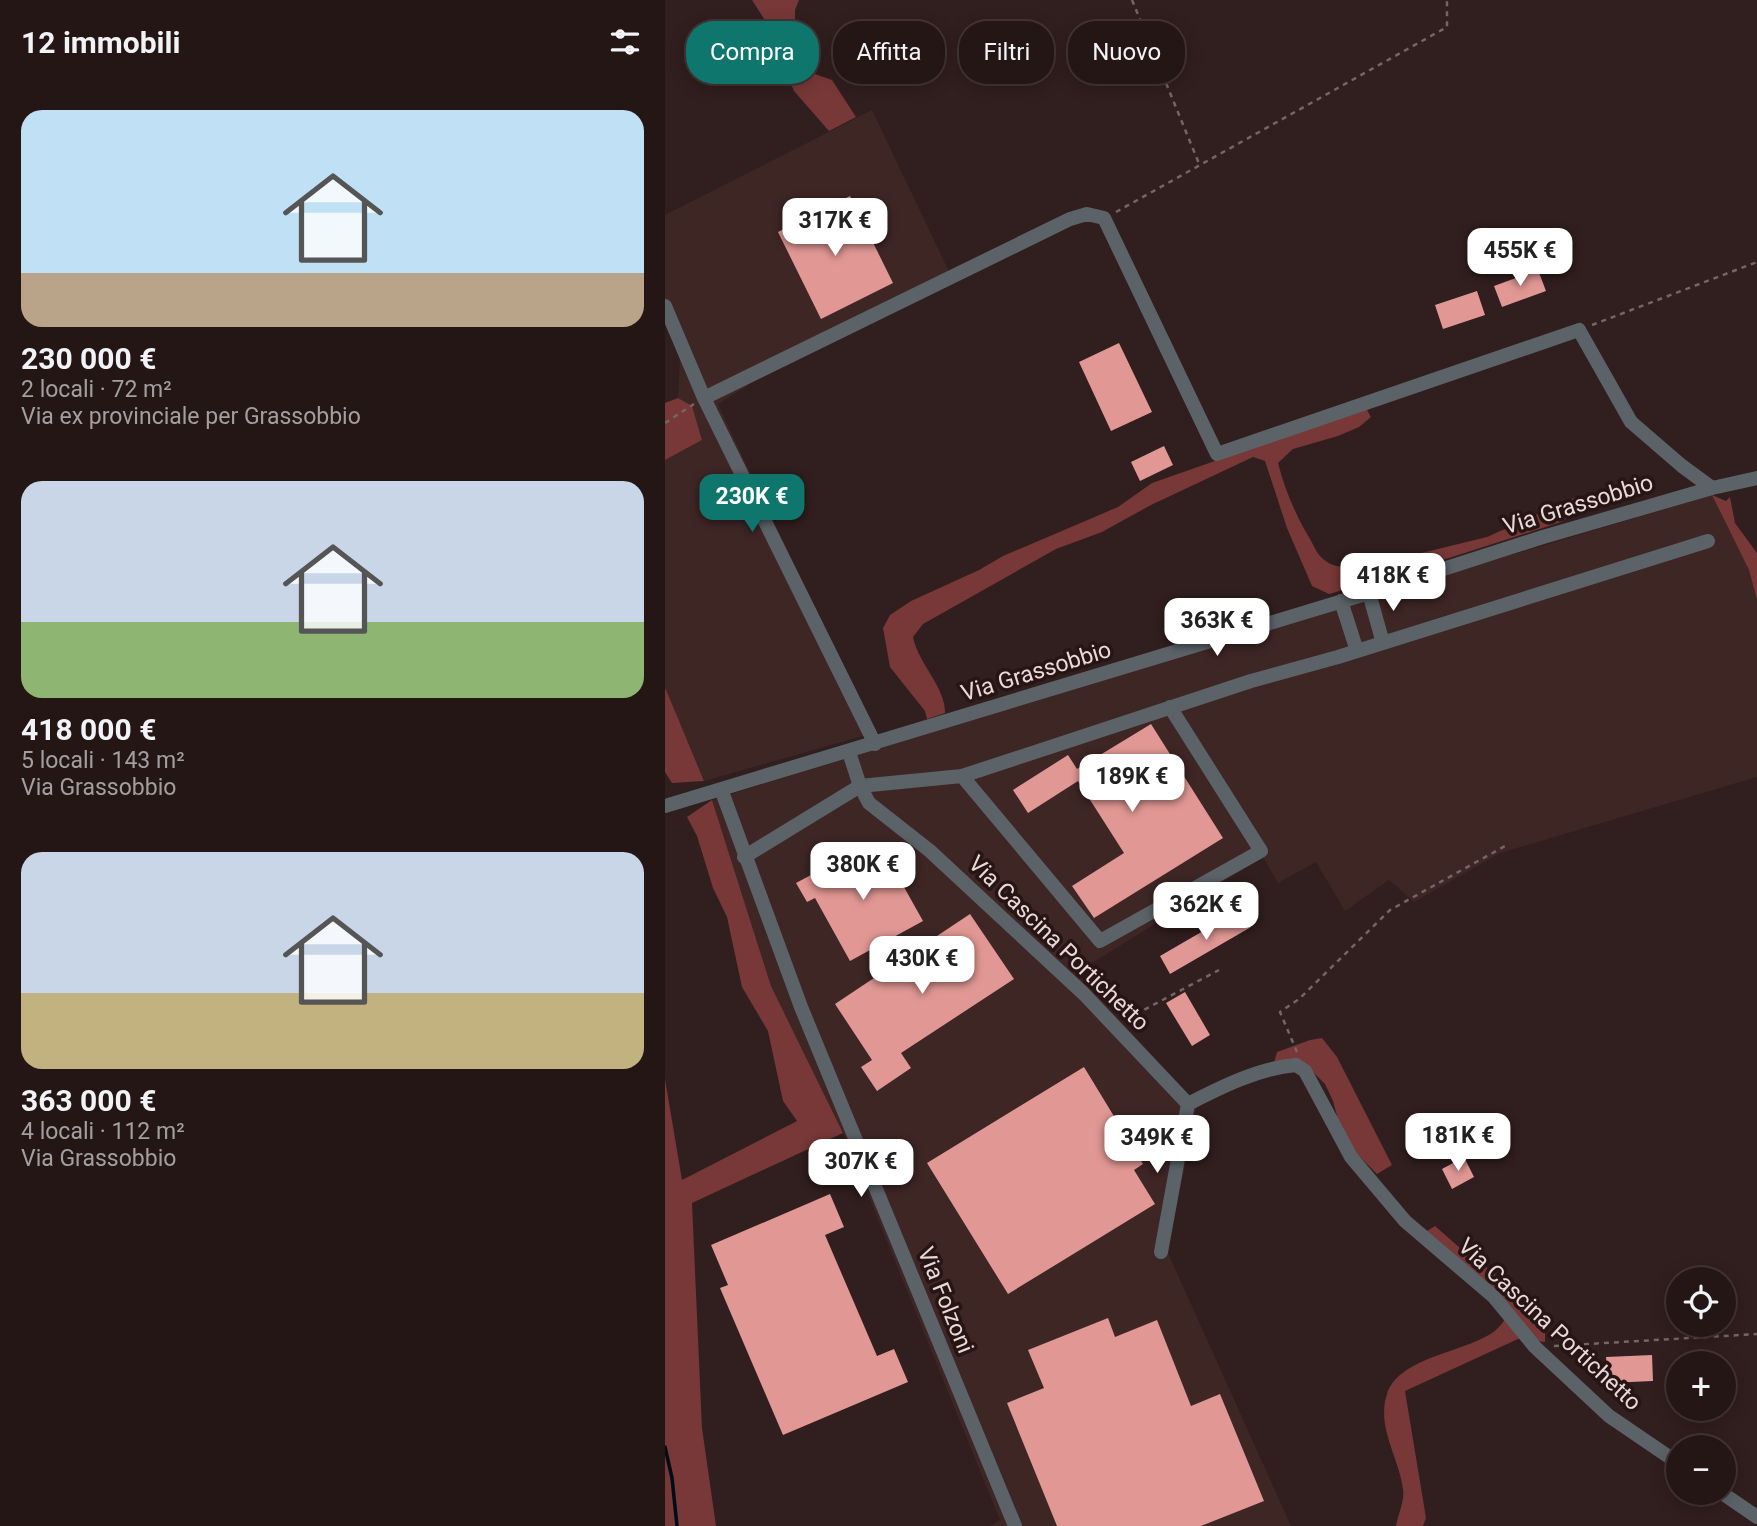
<!DOCTYPE html>
<html lang="it">
<meta charset="utf-8">
<style>
:root{--surface:#251616;--page:#312323;--text:#f1f3f6;--muted:#a39fa1;--line:#423535;--accent:#0f766e}
body{margin:0;font-family:Roboto,sans-serif;background:var(--page);color:var(--text);height:100vh;display:flex;flex-direction:column;font-size:26px;white-space:nowrap}
*{box-sizing:border-box;margin:0}
p{font-size:23px;color:var(--muted)}
.icon{flex:none;width:38px;height:38px;fill:none;stroke:currentColor;stroke-width:2;stroke-linecap:round;stroke-linejoin:round}
.map{position:relative;flex:1;overflow:hidden}
.sheet{display:flex;flex-direction:column;background:var(--surface);width:665px}
.sheet>*{flex:none}
.guide{position:absolute;left:21px;top:21px;width:665px;height:63px;display:flex;gap:14px}
.controls{position:absolute;left:1001px;top:1267px;display:grid;gap:14px}
.controls a{display:grid;place-items:center;width:70px;height:70px;border-radius:50%;background:var(--surface);box-shadow:0 4px 18px #0003,0 0 0 2px var(--line);font-size:35px}
.price{position:absolute;translate:-50% -60px;padding:0 16px;border-radius:14px;background:#fff;color:#222;font-size:23px;line-height:46px;filter:drop-shadow(0 2px 4px #0008)}
.price::after{content:'';position:absolute;left:50%;top:42px;width:21px;height:16px;margin-left:-10px;background:inherit;clip-path:polygon(0 0,100% 0,50% 100%)}
.price.current{background:var(--accent);color:#fff}
ul{padding:0;list-style:none}
li{display:grid;align-content:center;gap:14px;height:371px;padding:0 21px}
li span{display:grid;place-items:center;height:217px;border-radius:21px;color:#555}
li>.icon{margin-inline-start:auto}
span .icon{width:126px;height:126px;fill:#fffc;stroke-width:1}
li b{font-size:30px}
h2{display:flex;justify-content:space-between;align-items:center;height:84px;padding:0 21px;font-size:30px}
.chip{padding:0 24px;border-radius:28px;background:var(--surface);box-shadow:0 4px 18px #0003,0 0 0 2px var(--line);font-size:24px;line-height:63px}
.chip.current{background:var(--accent);color:#fff}
main{display:flex;flex:1;min-height:0}
.map>svg:first-child{display:block}
.built{fill:#3e2625}
.forest{fill:#773837}
.lines{fill:none;stroke-linecap:round;stroke-linejoin:round}
.stream{stroke:#000c18;stroke-width:3.5}
.building{fill:#e19894}
.path{stroke:#766565;stroke-width:2.5;stroke-dasharray:5 5;stroke-linecap:butt}
.minor{stroke:#5b6369;stroke-width:14}
.labels{text-anchor:middle;stroke-width:7;stroke-linejoin:round;paint-order:stroke}
.street-label{font-size:23px;fill:#e8dad9;stroke:#271514}
</style>
<main>
<section class="sheet">
<h2>12 immobili<svg class="icon" aria-label="filters" viewBox="0 0 24 24"><path d="M4 7h16M4 17h16"/><circle cx="9" cy="7" r="2"/><circle cx="15" cy="17" r="2"/></svg></h2>
<ul>
<li><span style="background:linear-gradient(#bfe0f5 75%,#b9a48a 0)"><svg class="icon" aria-label="home" viewBox="0 0 24 24"><path d="M3 11l9-7 9 7M6 9v11h12V9"/></svg></span><div><b>230 000 €</b><p>2 locali · 72 m²</p><p>Via ex provinciale per Grassobbio</p></div></li>
<li><span style="background:linear-gradient(#c9d6e8 65%,#8fb573 0)"><svg class="icon" aria-label="home" viewBox="0 0 24 24"><path d="M3 11l9-7 9 7M6 9v11h12V9"/></svg></span><div><b>418 000 €</b><p>5 locali · 143 m²</p><p>Via Grassobbio</p></div></li>
<li><span style="background:linear-gradient(#c9d6e8 65%,#c2b280 0)"><svg class="icon" aria-label="home" viewBox="0 0 24 24"><path d="M3 11l9-7 9 7M6 9v11h12V9"/></svg></span><div><b>363 000 €</b><p>4 locali · 112 m²</p><p>Via Grassobbio</p></div></li>
</ul>
</section>
<div class="map">
<svg width="1092" height="1526" viewBox="0 0 1092 1526">
<rect width="100%" height="100%" fill="#311e1e"/>
<!-- built -->
<path class="built" d="M207,110L289,282L108,370L53,404L137,585L212,732L39,781L0,688V460L37,440L27,407L13,398L15,356L0,319V215Z
M1047,495L1084,570L1092,600V777L835,853L749,902L724,880L680,911L651,862L613,883L598,857L411,973L532,1103L503,1253L626,1526H325L335,1520L178,1133L106,986L47,800L672,607Z"/>
<!-- forest -->
<path class="forest" d="M87,0H134L130,10V30L135,56L147,73L167,80L191,117L164,131L129,91L101,22Z
M13,398L27,406L37,440L0,460V403Z
M701,408L706,417L694,427L673,436L628,449L613,463C620,490 630,514 645,539C648,544 651,552 656,557C668,570 687,568 703,566L822,537L913,496L922,504L896,522L731,575L664,594L647,586L622,528L600,461L588,457L486,505L437,532L391,549L258,624L248,637C253,663 281,688 280,713L262,719L260,711L225,667L218,628L225,615L246,601L314,570L338,556L453,507L487,483Z
M1047,495L1061,501L1065,497L1070,523L1092,553V600L1084,570Z
M0,688L2,692L39,781L7,783L0,772Z
M47,800L106,986L178,1133L27,1203L37,1428L51,1526H0V1079L17,1180L132,1121L118,1101L103,1031L77,987L62,917L48,888L32,836L22,817Z
M657,1038L672,1057L727,1165L712,1174L688,1150L674,1123L668,1101L660,1084L638,1062L609,1063L612,1052L645,1040Z
M770,1226L795,1248L828,1272L855,1304L867,1313L880,1329V1342L853,1339L740,1391L761,1518L758,1526H731C733,1514 740,1501 738,1489C734,1458 711,1426 722,1394C734,1356 804,1352 831,1330C838,1324 842,1315 847,1308L762,1231Z"/>
<g class="lines">
<!-- stream -->
<path class="stream" d="M0,1447L7,1478L12,1526"/>
</g>
<!-- building -->
<path class="building" d="M185,196L228,283L156,319L113,232Z
M873,270L881,291L837,307L829,286Z
M812,291L820,315L778,329L770,305Z
M454,343L487,412L446,431L414,362Z
M499,446L508,465L475,481L466,462Z
M486,724L558,838L429,918L407,886L459,853L413,781L363,813L348,790L403,755L412,769Z
M216,846L258,921L185,961L150,898L142,902L131,883L161,867L165,874Z
M576,909L586,927L505,974L495,956Z
M305,914L349,979L236,1053L246,1068L212,1091L196,1067L207,1060L170,1004Z
M520,992L545,1035L527,1046L501,1003Z
M419,1067L478,1164L469,1170L490,1204L343,1294L262,1163Z
M799,1157L809,1177L787,1189L777,1169Z
M165,1194L179,1227L160,1235L212,1356L229,1349L243,1382L118,1435L55,1288L63,1285L46,1245Z
M443,1318L450,1337L492,1320L526,1406L555,1394L599,1501L536,1526H392L342,1403L379,1388L363,1350Z
M987,1355L988,1381L943,1383L941,1357Z"/>
<g class="lines">
<!-- path -->
<path class="path" d="M467,0L535,166
M451,212L782,27V0
M927,325L1092,262
M0,423L29,404
M463,1021L473,1013L554,970
M632,1052L615,1012L634,999L725,910L840,846
M889,1346L1092,1334"/>
<!-- minor -->
<path class="minor" d="M0,306L39,398L210,744
M39,398L405,219L422,214L439,218L552,454L914,330L966,422L1017,466L1047,488
M704,593L718,643
M676,601L692,651
M184,752L195,786L204,803L265,851L419,994L523,1104C556,1087 594,1068 631,1065L640,1071L686,1157L740,1221L829,1297L870,1347L944,1416L1013,1463
M297,776L435,941L596,851L505,707
M56,789L136,1007L350,1526
M0,806L704,593L878,537L1047,488L1092,478
M79,857L195,786L297,776L586,681L673,657L1043,541
M496,1252L523,1104
M1057,1493L1092,1517"/>
</g>
<g class="labels">
<!-- street labels -->
<g class="street-label">
<text transform="translate(913 504) rotate(-17)" y="8">Via Grassobbio</text>
<text transform="translate(371 671) rotate(-17)" y="8">Via Grassobbio</text>
<text transform="translate(394 943) rotate(44)" y="8">Via Cascina Portichetto</text>
<text transform="translate(281 1300) rotate(68)" y="8">Via Folzoni</text>
<text transform="translate(885 1324) rotate(43)" y="8">Via Cascina Portichetto</text>
</g>
</g>
</svg>
<div class="controls">
<a><svg class="icon" aria-label="locate" viewBox="0 0 24 24"><circle cx="12" cy="12" r="6"/><path d="M12 2v4M12 18v4M2 12h4M18 12h4"/></svg></a>
<a>+</a>
<a>−</a>
</div>
<b class="price" style="left:170px;top:258px">317K €</b>
<b class="price" style="left:855px;top:288px">455K €</b>
<b class="price current" style="left:87px;top:534px">230K €</b>
<b class="price" style="left:728px;top:613px">418K €</b>
<b class="price" style="left:552px;top:658px">363K €</b>
<b class="price" style="left:467px;top:814px">189K €</b>
<b class="price" style="left:198px;top:902px">380K €</b>
<b class="price" style="left:541px;top:942px">362K €</b>
<b class="price" style="left:257px;top:996px">430K €</b>
<b class="price" style="left:793px;top:1173px">181K €</b>
<b class="price" style="left:492px;top:1175px">349K €</b>
<b class="price" style="left:196px;top:1199px">307K €</b>
<div class="guide">
<a class="chip current">Compra</a>
<a class="chip">Affitta</a>
<a class="chip">Filtri</a>
<a class="chip">Nuovo</a>
</div>
</div>
</main>
